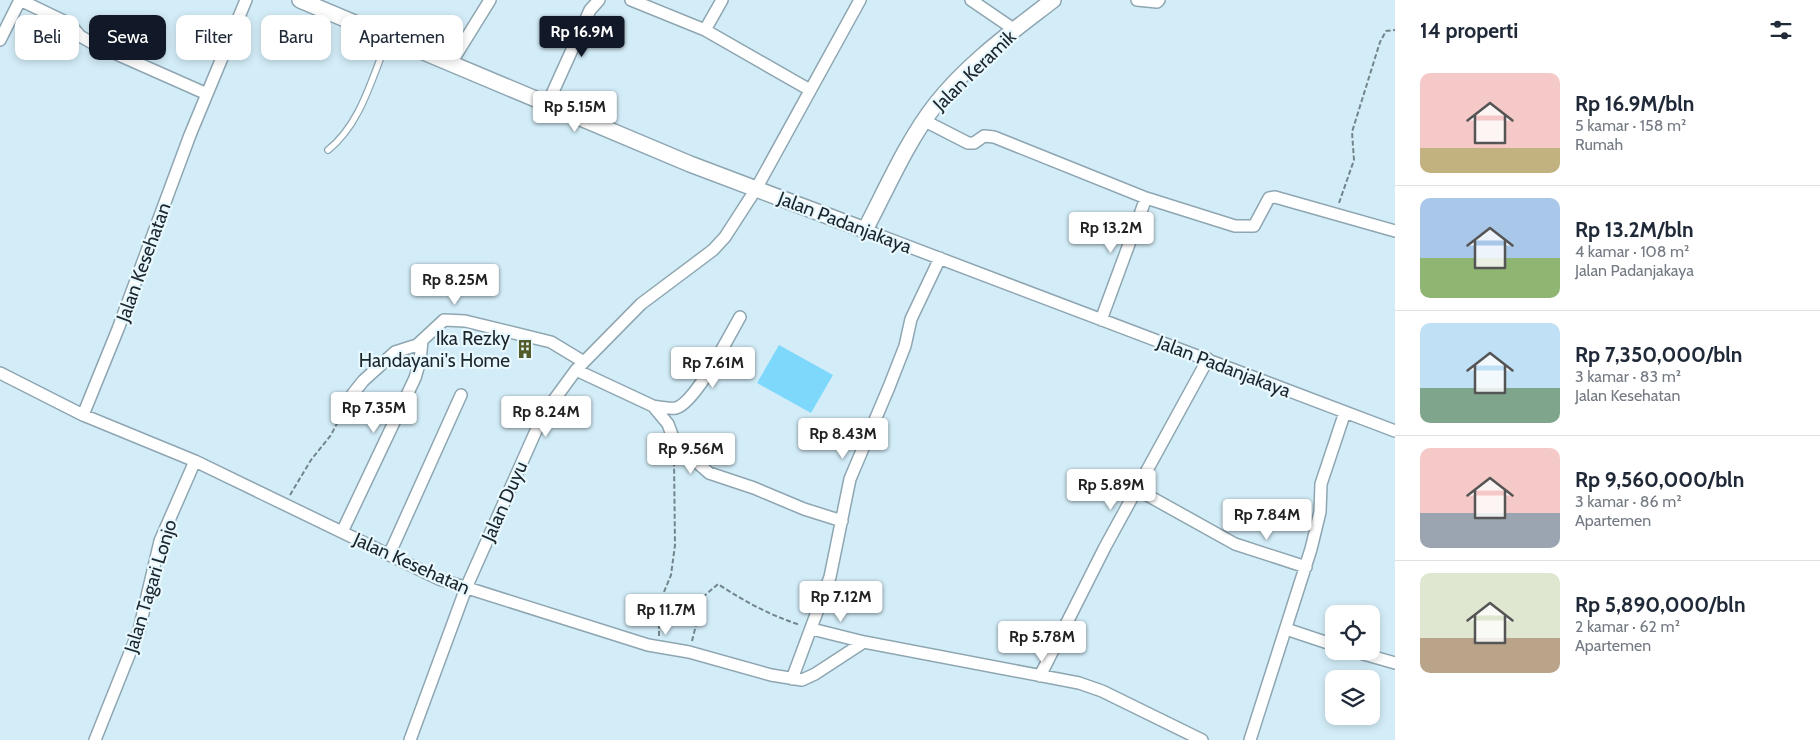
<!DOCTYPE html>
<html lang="id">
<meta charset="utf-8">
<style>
:root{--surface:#fff;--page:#f6f6f7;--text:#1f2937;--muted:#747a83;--line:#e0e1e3;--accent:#111827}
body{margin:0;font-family:Cabin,sans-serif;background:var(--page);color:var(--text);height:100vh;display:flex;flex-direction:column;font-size:19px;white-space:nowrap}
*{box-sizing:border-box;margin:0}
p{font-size:16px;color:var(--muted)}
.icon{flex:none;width:28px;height:28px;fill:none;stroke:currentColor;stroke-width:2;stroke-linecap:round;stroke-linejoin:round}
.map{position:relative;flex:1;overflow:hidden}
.drawer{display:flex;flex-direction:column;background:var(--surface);width:425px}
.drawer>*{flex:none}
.top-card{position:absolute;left:15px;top:15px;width:475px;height:45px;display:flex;gap:10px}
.buttons{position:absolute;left:1325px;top:605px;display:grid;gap:10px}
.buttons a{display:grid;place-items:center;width:55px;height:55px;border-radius:10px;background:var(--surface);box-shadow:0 2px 8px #0003;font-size:25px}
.price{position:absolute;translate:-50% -42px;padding:0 11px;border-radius:5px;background:#fff;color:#222;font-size:16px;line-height:32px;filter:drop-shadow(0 1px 2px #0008)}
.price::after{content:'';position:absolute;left:50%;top:30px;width:15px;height:11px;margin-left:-8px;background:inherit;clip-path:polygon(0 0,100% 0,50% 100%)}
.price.on{background:var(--accent);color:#fff}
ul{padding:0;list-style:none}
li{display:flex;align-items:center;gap:15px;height:125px;padding:0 25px}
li+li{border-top:1px solid var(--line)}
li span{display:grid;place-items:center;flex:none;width:140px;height:100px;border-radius:10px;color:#555}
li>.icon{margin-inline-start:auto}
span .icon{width:60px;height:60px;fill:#fffc;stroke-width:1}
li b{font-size:21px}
h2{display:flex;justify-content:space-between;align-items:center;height:60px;padding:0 25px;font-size:21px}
.tag{padding:0 18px;border-radius:10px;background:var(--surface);box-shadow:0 2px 8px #0003;font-size:18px;line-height:45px}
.tag.on{background:var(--accent);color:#fff}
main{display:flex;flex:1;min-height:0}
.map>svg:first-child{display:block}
.green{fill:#7ed8fc}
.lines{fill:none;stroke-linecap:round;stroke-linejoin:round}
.service-casing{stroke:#8ea6b1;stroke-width:8}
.minor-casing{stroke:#8ea6b1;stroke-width:14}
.tertiary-casing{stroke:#8ea6b1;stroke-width:18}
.path{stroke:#73858c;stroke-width:2;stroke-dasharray:5 2.5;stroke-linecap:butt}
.service{stroke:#fff;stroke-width:5.5}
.minor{stroke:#fff;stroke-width:11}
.tertiary{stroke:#fff;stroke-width:15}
.labels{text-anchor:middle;stroke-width:4.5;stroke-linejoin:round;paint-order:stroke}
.street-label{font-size:19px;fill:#1c252a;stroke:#e8f8ff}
.poi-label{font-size:19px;fill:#1c252a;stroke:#e8f8ff;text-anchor:end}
</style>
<main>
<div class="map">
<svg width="1395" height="740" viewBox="0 0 1395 740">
<rect width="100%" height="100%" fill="#d3edf8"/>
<!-- green -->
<path class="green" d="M779,345L833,375L811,413L757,383Z"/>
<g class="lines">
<!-- service casing -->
<g class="service-casing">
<path id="service" d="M328,150C361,124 372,77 388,39"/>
</g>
<!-- minor casing -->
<g class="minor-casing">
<path id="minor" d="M20,0L70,24L80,36L94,44L207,94
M246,0L190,135L118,329L83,415L195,461L439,579L648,645L689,652L771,675L802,680L815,674L864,642
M631,0L705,30L810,90
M971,0L1015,30
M1137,0L1157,2L1159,0
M705,30L722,0
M0,40L20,0
M451,63L490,0
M547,105L590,10L599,0
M925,121L968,143H974L984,136L994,137L1146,198L1235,226H1254L1269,198L1275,197L1395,231
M865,230L1395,431
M1101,320L1146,198
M576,370L653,406L668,424L675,443L709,473L754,488L804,509L842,521
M0,373L83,415
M352,395L363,381L395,352L417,345L444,320L465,321L551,342L584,362
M653,406C659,407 669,409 676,408C696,402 729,336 740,317
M1138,490L1235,544L1306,567
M342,532L415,378L420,361L422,341
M389,555L461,395
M812,629L864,642L1079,683L1102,691L1202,740
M1286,629L1334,645
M1353,651L1395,663
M1040,676L1105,547L1208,359
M792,679L830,577L850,479L889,387L905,346L911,319L940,258
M95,740L139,630L160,541L195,461
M410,740L466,588L543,415L576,370L641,304L713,250L725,237L756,189L860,0
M1250,740L1311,549L1320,512L1321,484L1345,412"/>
</g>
<!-- tertiary casing -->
<g class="tertiary-casing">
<path id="tertiary" d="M300,0L690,164L865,230C887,188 907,141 936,104C968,63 1013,31 1053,0"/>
</g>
<!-- path -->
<path class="path" d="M1339,203L1354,160L1352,132L1380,42L1386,31L1395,30
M290,495L311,460L331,435L347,404
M659,636V604L671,575L675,545L674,458
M692,641L703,597L718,584C745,602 770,615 800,625"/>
<!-- service -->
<use href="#service" class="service"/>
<!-- minor -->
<use href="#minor" class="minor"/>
<!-- tertiary -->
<use href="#tertiary" class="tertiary"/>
</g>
<!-- icons -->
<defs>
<g id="building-bare" transform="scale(1.5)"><path d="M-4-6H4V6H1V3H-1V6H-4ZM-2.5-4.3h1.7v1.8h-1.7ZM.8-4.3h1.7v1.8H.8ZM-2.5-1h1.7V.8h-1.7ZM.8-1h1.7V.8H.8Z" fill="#545b2a" stroke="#e8f8ff" stroke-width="2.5" paint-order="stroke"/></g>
</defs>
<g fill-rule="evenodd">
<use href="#building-bare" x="525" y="349"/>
</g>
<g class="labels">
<!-- street labels -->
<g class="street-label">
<text transform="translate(974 70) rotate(-44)" y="7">Jalan Keramik</text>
<text transform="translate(845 222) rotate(21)" y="7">Jalan Padanjakaya</text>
<text transform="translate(143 262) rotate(-70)" y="7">Jalan Kesehatan</text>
<text transform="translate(1224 366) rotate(21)" y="7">Jalan Padanjakaya</text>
<text transform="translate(504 501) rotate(-66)" y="7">Jalan Duyu</text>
<text transform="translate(412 563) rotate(24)" y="7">Jalan Kesehatan</text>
<text transform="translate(150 586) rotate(-73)" y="7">Jalan Tagari Lonjo</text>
</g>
<!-- poi labels -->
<g class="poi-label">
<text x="510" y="345">Ika Rezky<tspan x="510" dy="22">Handayani's Home</tspan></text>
</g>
</g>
</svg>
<div class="buttons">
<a><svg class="icon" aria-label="locate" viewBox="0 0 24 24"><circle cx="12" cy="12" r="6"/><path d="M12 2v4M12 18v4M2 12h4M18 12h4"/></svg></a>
<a><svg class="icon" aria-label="layers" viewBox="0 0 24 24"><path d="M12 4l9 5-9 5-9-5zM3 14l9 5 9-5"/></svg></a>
</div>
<b class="price on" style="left:582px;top:58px">Rp 16.9M</b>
<b class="price" style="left:575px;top:133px">Rp 5.15M</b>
<b class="price" style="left:1111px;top:254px">Rp 13.2M</b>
<b class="price" style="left:455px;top:306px">Rp 8.25M</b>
<b class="price" style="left:713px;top:389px">Rp 7.61M</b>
<b class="price" style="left:374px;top:434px">Rp 7.35M</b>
<b class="price" style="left:546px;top:438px">Rp 8.24M</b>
<b class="price" style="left:843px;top:460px">Rp 8.43M</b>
<b class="price" style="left:691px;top:475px">Rp 9.56M</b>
<b class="price" style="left:1111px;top:511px">Rp 5.89M</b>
<b class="price" style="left:1267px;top:541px">Rp 7.84M</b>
<b class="price" style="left:841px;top:623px">Rp 7.12M</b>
<b class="price" style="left:666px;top:636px">Rp 11.7M</b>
<b class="price" style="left:1042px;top:663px">Rp 5.78M</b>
<div class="top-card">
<a class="tag">Beli</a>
<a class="tag on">Sewa</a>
<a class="tag">Filter</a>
<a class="tag">Baru</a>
<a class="tag">Apartemen</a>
</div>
</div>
<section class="drawer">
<h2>14 properti<svg class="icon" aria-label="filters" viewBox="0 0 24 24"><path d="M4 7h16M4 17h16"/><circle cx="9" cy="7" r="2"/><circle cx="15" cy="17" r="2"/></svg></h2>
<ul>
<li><span style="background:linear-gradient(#f6c9c9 75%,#c2b280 0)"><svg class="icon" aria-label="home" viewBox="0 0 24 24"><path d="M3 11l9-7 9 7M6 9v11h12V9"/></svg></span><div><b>Rp 16.9M/bln</b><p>5 kamar · 158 m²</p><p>Rumah</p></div></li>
<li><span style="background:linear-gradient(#a9c7e8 60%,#8fb573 0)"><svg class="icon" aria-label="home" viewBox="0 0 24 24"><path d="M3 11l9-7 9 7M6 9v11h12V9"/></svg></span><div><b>Rp 13.2M/bln</b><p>4 kamar · 108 m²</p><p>Jalan Padanjakaya</p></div></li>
<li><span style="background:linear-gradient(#bfe0f5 65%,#7fa58c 0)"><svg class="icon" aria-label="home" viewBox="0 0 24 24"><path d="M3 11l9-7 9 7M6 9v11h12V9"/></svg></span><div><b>Rp 7,350,000/bln</b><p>3 kamar · 83 m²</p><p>Jalan Kesehatan</p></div></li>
<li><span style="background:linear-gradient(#f6c9c9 65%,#9aa5b1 0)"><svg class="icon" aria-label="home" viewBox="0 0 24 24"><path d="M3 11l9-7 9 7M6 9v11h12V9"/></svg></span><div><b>Rp 9,560,000/bln</b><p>3 kamar · 86 m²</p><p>Apartemen</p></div></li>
<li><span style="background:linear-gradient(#dfe7d0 65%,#b9a48a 0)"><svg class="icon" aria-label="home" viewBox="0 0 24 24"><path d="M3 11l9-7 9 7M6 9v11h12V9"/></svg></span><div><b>Rp 5,890,000/bln</b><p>2 kamar · 62 m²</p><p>Apartemen</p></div></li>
</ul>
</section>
</main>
